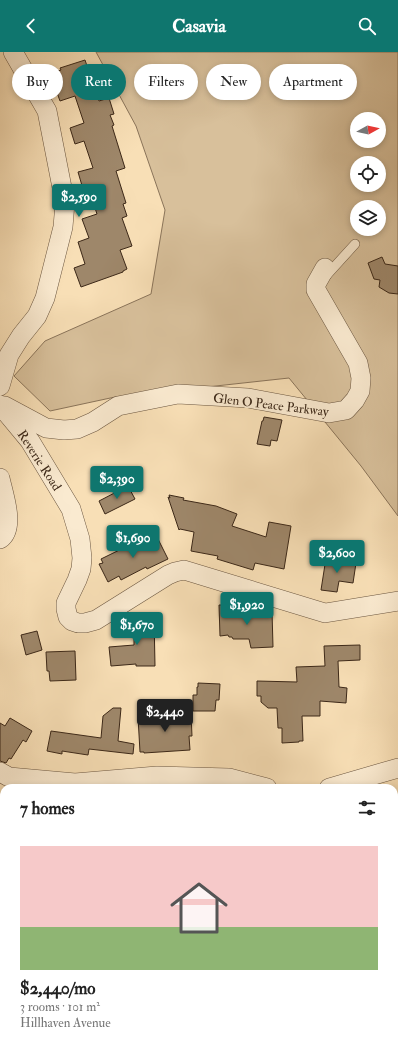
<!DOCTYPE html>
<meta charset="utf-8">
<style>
:root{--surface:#fff;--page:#f2f2f2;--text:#222;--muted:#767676;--accent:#0f766e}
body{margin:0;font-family:"IM FELL Double Pica",serif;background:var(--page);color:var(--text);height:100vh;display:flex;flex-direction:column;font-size:15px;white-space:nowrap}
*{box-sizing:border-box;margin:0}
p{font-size:13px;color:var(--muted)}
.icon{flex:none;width:22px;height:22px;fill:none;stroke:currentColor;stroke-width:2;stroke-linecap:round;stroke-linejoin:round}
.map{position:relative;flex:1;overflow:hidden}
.drawer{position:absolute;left:0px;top:732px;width:398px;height:268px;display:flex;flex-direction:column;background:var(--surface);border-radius:12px 12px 0 0;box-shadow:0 2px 6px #0003}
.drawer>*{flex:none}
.hud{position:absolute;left:12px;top:12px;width:374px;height:36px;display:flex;gap:8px}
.needle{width:26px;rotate:82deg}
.buttons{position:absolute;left:350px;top:60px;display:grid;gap:8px}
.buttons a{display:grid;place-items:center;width:36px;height:36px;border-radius:50%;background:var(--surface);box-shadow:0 2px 6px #0003;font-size:20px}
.price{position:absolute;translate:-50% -34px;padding:0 9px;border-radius:4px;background:var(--accent);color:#fff;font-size:13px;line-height:26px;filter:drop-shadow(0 1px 2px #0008)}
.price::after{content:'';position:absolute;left:50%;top:24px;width:12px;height:9px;margin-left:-6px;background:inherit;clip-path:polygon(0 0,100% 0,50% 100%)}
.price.selected{background:#222;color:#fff}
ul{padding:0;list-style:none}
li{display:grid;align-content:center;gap:8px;height:212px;padding:0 20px}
li span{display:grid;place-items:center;height:124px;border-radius:0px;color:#555}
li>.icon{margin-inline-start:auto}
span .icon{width:72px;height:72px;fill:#fffc;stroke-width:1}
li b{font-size:17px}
h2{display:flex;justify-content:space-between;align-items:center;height:48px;padding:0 20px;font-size:17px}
.pill{padding:0 14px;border-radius:18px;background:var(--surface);box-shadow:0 2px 6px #0003;font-size:14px;line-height:36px}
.pill.selected{background:var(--accent);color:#fff}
header{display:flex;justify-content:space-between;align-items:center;height:52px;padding:0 20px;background:var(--accent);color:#fff;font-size:18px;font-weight:800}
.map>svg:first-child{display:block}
.green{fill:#d8c09b;stroke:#8a745a;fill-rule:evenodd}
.building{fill:#9e876a;stroke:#3c2818}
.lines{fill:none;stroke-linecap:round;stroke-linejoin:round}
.lane-casing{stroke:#6b5640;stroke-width:10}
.street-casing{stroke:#6b5640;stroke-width:20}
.lane{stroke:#faead0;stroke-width:9}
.street{stroke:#faead0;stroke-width:19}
.labels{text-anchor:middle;stroke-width:3.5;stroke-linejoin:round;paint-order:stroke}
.street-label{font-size:13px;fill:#3c2818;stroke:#faead0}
</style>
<header><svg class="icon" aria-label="back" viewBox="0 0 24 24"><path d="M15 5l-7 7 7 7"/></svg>Casavia<svg class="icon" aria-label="search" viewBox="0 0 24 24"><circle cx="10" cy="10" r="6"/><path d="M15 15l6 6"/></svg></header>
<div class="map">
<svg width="398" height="1000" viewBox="0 0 398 1000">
<rect width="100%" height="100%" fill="#f8dfb6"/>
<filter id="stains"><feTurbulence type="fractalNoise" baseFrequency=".005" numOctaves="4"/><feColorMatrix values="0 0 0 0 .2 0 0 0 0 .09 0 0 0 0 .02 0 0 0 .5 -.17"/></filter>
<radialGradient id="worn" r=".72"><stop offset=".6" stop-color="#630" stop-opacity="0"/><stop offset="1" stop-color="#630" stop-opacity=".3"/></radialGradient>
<!-- green -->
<path class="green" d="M96,0H398V464L361,414L289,326L115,345L50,359L14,324L45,289L151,242L165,158L136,74ZM357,67H379V89H357ZM357,111H379V133H357ZM357,155H379V177H357Z
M0,788L4,790V996H113L114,1000H0Z"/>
<!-- building -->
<path class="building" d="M85,8L99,49L109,46L114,62L110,63L114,73L112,74L125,116L116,119L126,151L123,152L127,164L122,166L132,194L120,198L127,217L123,219V220L81,235L74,216L85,212L78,190L89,186L82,167L97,162L88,135L83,137L78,120L93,116L84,89L75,92L70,76L84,71L75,44L60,49L55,35L60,34L55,20L61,18L60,16Z
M382,205L385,212L398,214V242L389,241L379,235L380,228L374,227L368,211Z
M264,365L282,368L277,389L271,388L270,394L257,392L262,369H263Z
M128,434L135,447L105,462L99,449Z
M169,443L184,446L183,448L216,454L237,462L232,474L266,485L269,470L291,474L284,517L255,511L253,518L217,507L218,504L191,499L194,480L180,477L179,478L168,445L170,446Z
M150,483L151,486L156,483L168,507L147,517L146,515L121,528L119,524L108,530L99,512L103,511L101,507Z
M326,506L356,511L353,531L339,529L337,540L321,538Z
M219,553H235V555L245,554L244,561L272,559L273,595L251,596L249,587H233L232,585H229L228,583L220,584Z
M154,564L155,614H136V612L111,614L109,595L134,593V565Z
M37,579L42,598L26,603L21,583Z
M360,593V608L338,609L339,635L347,636L346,651L320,649V664H302L303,689H299V690L282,691V676H278L277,656H268L261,650V644H257V629L297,630L296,615L325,614L324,594Z
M75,599L76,628L50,629L49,619H47L46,600Z
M198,631L220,632L219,648H216L215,659H193V643H197V635H198Z
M113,656H121L118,689L134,692L133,702L89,697L88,703L62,699V702L47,699L51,679L101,686L103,664Z
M191,662L192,684H189L190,698L144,701V700H140L138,665Z
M10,666L32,679L26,690L23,688L11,707L9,706L6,711L0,709V671L5,674Z"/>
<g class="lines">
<!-- lane casing -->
<g class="lane-casing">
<path id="lane" d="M326,224L355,192"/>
</g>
<!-- street casing -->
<g class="street-casing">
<path id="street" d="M0,334L9,303L21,284L37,264L45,246L63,175L65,151L47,59L13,0
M0,353L30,389L71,457L80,487L82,506L81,517L77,528L66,551V557L68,565L72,569L78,571H85L96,568L168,523L175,520L184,518L325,561L398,549
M5,354L46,376L64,378L77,377L93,370L118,354L178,342L248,346L329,361L346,358L355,348L360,339L361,326L358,311L316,238V232L325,216
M0,426C3,441 16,476 0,487
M0,720L9,725L75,731L157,724L229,726L267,736
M329,736L398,716
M0,861L4,867
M78,996L81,1000"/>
</g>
<!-- lane -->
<use href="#lane" class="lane"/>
<!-- street -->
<use href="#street" class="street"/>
</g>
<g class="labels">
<!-- street labels -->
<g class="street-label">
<text transform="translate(271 352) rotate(7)" y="5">Glen O Peace Parkway</text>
<text transform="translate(40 408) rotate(57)" y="5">Reverie Road</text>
</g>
</g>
<rect width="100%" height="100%" filter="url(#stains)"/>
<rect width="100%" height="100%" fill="url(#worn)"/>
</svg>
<div class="buttons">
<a><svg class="needle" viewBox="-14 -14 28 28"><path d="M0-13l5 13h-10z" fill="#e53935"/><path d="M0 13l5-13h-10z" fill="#767676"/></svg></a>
<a><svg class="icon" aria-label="locate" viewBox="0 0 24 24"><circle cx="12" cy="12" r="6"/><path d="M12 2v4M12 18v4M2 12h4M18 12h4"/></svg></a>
<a><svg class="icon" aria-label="layers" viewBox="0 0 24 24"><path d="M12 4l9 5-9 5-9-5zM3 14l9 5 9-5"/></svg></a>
</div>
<b class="price" style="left:79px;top:166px">$2,590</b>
<b class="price" style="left:117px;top:448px">$2,390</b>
<b class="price" style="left:133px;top:507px">$1,690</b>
<b class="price" style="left:337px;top:522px">$2,600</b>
<b class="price" style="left:247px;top:574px">$1,920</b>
<b class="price" style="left:137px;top:594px">$1,670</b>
<b class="price selected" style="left:165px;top:681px">$2,440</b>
<div class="hud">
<a class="pill">Buy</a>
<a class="pill selected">Rent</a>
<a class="pill">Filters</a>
<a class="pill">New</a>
<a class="pill">Apartment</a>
</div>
<section class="drawer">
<h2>7 homes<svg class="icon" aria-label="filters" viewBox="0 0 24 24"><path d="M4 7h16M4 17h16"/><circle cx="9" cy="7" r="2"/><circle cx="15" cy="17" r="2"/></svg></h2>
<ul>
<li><span style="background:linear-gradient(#f6c9c9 65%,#8fb573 0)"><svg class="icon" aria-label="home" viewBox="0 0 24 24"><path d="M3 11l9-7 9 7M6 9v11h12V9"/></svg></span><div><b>$2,440/mo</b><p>3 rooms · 101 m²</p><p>Hillhaven Avenue</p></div></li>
</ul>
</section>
</div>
